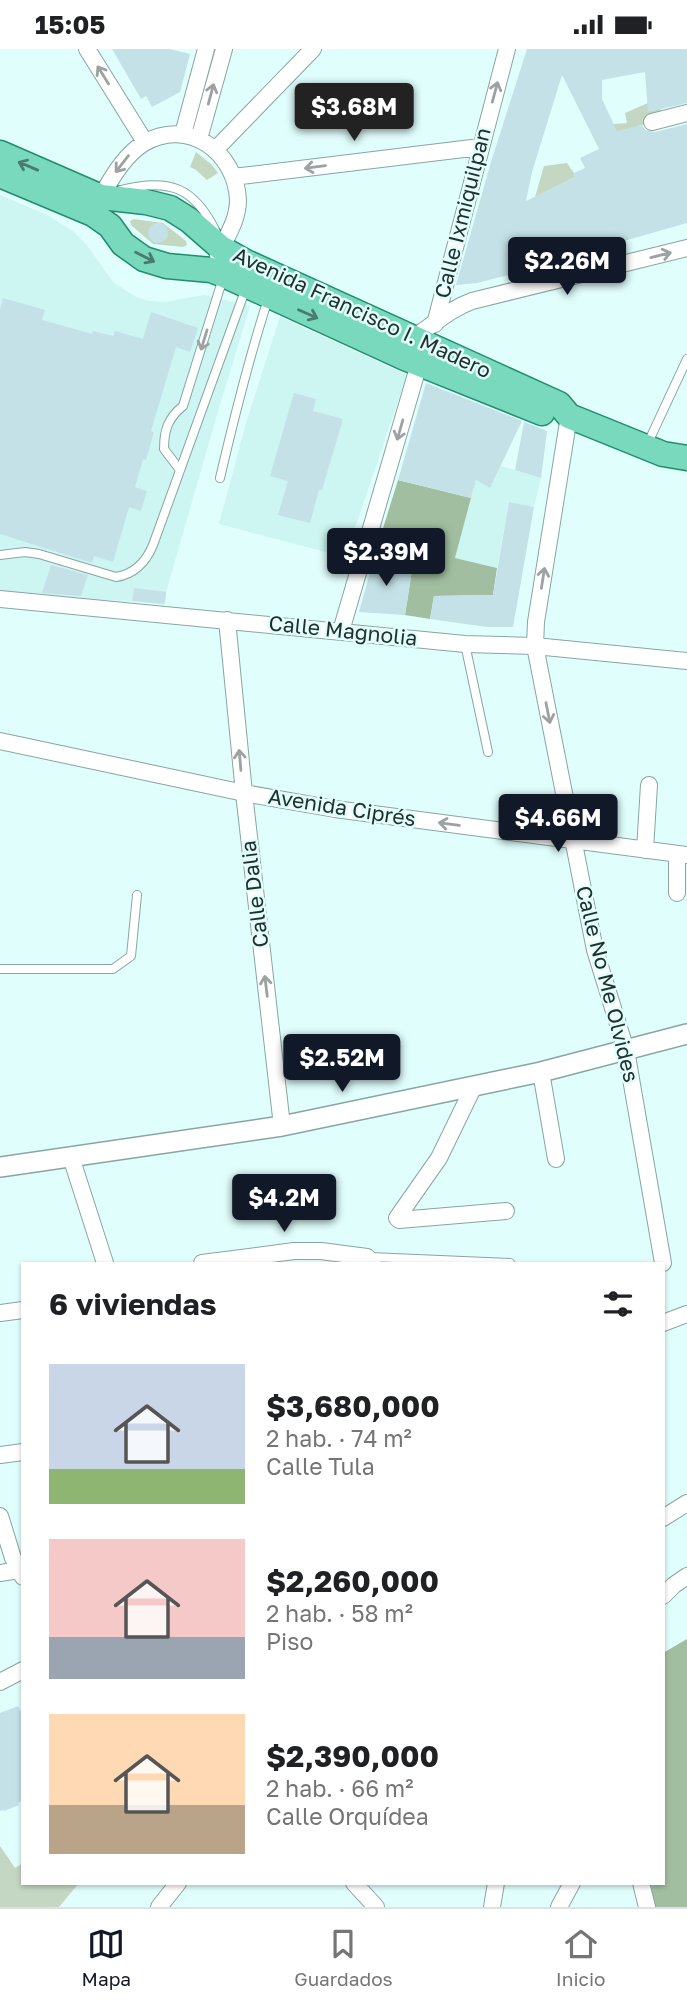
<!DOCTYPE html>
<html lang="es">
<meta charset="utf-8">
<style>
:root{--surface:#fff;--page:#f6f6f6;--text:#202124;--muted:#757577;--line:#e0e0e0;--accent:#111827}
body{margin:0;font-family:"Golos Text",sans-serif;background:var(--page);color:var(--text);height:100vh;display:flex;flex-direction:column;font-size:26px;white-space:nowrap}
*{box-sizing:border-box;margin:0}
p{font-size:23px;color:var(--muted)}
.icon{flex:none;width:38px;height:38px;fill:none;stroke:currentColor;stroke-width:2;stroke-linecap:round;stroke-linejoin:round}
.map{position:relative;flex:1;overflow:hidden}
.details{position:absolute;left:21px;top:1213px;width:644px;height:623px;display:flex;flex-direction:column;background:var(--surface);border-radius:0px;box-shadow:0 2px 5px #0004}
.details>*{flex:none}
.price{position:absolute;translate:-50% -60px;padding:0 16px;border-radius:7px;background:var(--accent);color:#fff;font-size:23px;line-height:46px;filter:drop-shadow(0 2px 4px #0008)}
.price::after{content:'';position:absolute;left:50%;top:42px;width:21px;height:16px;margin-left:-10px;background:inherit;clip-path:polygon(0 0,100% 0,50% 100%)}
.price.selected{background:#222;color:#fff}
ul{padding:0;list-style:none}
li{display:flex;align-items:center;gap:21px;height:175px;padding:0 28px}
li span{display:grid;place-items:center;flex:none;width:196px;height:140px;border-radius:0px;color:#555}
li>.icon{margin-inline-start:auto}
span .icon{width:84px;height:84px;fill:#fffc;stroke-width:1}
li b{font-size:30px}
h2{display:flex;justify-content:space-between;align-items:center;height:84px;padding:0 28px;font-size:30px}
.status{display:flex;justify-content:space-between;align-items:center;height:49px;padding:0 35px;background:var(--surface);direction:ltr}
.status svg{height:19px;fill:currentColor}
.tab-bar{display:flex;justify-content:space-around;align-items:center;height:98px;border-top:2px solid var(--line);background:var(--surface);font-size:19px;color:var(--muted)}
.tab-bar a{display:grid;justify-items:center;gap:4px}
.tab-bar .selected{color:var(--accent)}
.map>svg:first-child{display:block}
.built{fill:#cdf5f1}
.green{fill:#c4d7c3}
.forest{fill:#a1bfa0}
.building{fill:#c4e1e7;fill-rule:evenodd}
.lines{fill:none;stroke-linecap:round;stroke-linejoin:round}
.service-casing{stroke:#88a5a2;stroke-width:10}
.minor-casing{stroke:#88a5a2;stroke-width:18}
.tertiary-casing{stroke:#88a5a2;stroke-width:22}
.primary-casing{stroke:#208d6e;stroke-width:27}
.service{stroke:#fff;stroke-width:8}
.minor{stroke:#fff;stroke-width:16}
.tertiary{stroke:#fff;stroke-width:19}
.primary{stroke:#79d9bd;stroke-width:24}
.oneway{stroke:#9ca1a1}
.oneway2{stroke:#4a7b6e}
.labels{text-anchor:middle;stroke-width:5;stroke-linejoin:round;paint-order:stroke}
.street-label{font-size:21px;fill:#232f2e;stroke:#e0fefc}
</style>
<div class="status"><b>15:05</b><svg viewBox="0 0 49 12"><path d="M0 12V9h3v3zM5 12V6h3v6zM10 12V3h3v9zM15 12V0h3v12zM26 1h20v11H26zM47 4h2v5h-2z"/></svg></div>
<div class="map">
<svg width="687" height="1858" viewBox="0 0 687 1858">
<rect width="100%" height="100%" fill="#e0fefc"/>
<!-- built -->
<path class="built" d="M0,146L47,166L74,183L86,195L114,234L136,248L150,252L165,253L204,246L250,257L216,369L166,543L164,556L132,552L80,550L0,541Z
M280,268L407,326L345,508L219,475L246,374Z
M501,417L541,429L534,458L509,453L497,519L455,509L476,431L490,439Z"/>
<!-- green -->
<path class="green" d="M648,54L660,59L663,70L638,77L632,116L613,75L627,74L625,64Z
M196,103L212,116L218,124L207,131L196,121L190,118Z
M567,114L574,124L575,128L535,148L544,117Z
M134,170L163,174L186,192L187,196L183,198L153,195L131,176L130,172Z
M0,1797L15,1819L23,1814V1834H79L59,1858H0Z"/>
<!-- forest -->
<path class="forest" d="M398,431L471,449L455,509L497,519L493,546L434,547L430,570L405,566L412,521L389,514L390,505L376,502Z
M687,1590V1858H653L651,1834H663V1604Z"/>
<!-- building -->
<path class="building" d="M112,0H169L190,5L180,43L152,58L146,47L141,50Z
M527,0H687V54L648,63L645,23L602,31V50L617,82L642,76L645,81L655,83L687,75V174L557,211L558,213L477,234L456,236L491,113ZM562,26L599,100L580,109L585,119L574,124L575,128L526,152L532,123Z
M148 184a10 10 0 1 1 20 0a10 10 0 1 1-20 0Z
M3,249L45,261L42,271L92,285L93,282L113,287L115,282L143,290L151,263L198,279L190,303L176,298L151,382L154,383L146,411L143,410L135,438L147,442L141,462L129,458L113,513L94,507L92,514L0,485V261Z
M426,334L522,372L490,439L476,431L471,449L398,431Z
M294,344L316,350L313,362L343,370L322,441H319L310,474L278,466L288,432L270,427Z
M524,373L547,382L541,429L515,421Z
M509,453L534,458L513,578H487L430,570L434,547L493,546Z
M376,502L390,505L389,514L412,521L405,566L359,563Z
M51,516L88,526L81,547L42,544Z
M134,539L166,543L165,555L132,552Z
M18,1657L23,1667V1751L18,1754L19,1756L4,1762L3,1761L0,1762V1664Z"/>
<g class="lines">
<!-- service casing -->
<g class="service-casing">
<path id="service" d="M121,141C168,129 194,137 216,183
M647,396L687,310
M180,421L164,400C164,381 168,369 183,357L223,229
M220,429C234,369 249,309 268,250
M0,506L25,503L39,505L116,528C135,525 146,513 153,496L246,239
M465,595L488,703
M0,920H113L131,907L137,846
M370,1208L510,1214"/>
</g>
<!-- minor casing -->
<g class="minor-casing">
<path id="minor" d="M87,0L145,93
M652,73L687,64
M183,85L206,0
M199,90L224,0
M215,101L313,0
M233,128L480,98
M99,153C109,132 123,107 144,94C188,68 236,103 238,151C238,172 226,188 218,206
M435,275L507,0
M407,292C431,279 447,261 472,252L687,199
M569,367L536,573L535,597L595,901L626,1001L663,1214
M0,550L465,595L535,597L687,612
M227,571L244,744L282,1077
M341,582L419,315
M0,692L244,744L335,760L687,806
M645,801L649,736
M677,844V805
M541,1023L556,1110
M473,1039L439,1109L397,1169L399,1171L506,1162
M71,1108L105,1214
M202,1214L294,1202H321L367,1208L373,1214
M0,1264L23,1261
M663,1274L687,1265
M0,1406L23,1403
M0,1467L13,1509L23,1528
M663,1469L687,1454
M0,1524L19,1521
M663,1547L674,1536L687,1527
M0,1633L23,1621
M354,1834L376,1858
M641,1834L647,1858
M159,1858L178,1834
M492,1858L496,1834
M559,1858L572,1834"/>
</g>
<!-- tertiary casing -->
<g class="tertiary-casing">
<path id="tertiary" d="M0,1118L282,1077L541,1023L687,985"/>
</g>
<!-- primary casing -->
<g class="primary-casing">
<path id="primary" d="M0,104L101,148L146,153L170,159L189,171L221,199L246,213L559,355L569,367L663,405L687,409
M0,126L93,165L110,177L123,195L144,210L167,217L211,221L224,226L405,309L542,364"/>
</g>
<!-- service -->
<use href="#service" class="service"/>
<!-- minor -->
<use href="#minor" class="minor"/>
<!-- tertiary -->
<use href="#tertiary" class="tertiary"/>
<!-- primary -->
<use href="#primary" class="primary"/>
</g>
<!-- one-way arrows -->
<defs><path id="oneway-shaft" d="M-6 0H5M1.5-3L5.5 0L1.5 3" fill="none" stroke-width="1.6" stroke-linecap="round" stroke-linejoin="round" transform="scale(1.75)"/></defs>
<g class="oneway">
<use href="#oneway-shaft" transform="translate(103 26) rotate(-122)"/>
<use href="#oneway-shaft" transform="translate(495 43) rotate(-75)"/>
<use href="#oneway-shaft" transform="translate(211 45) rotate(-75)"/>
<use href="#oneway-shaft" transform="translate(122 115) rotate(128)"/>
<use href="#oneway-shaft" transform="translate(315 118) rotate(173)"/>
<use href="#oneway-shaft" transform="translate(661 206) rotate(-14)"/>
<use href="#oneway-shaft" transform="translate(204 291) rotate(107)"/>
<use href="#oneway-shaft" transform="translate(400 381) rotate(106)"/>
<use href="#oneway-shaft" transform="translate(543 529) rotate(-81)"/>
<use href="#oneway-shaft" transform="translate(548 664) rotate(79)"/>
<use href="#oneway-shaft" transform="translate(240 711) rotate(-95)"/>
<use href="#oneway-shaft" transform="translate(449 775) rotate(-173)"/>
<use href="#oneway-shaft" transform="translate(266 937) rotate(-97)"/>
</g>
<g class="oneway2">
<use href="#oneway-shaft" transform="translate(28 117) rotate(-157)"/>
<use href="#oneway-shaft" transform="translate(145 208) rotate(27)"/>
<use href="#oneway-shaft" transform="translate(308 265) rotate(24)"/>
</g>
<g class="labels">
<!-- street labels -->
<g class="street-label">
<text transform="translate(463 164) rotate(-76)" y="7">Calle Ixmiquilpan</text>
<text transform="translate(362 264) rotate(25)" y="7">Avenida Francisco I. Madero</text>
<text transform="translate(343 582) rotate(6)" y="7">Calle Magnolia</text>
<text transform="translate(342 759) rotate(9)" y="7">Avenida Ciprés</text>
<text transform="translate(255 845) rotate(-97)" y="7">Calle Dalia</text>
<text transform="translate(607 935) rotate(76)" y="7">Calle No Me Olvides</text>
</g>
</g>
</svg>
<b class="price selected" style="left:354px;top:94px">$3.68M</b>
<b class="price" style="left:567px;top:248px">$2.26M</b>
<b class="price" style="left:386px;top:539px">$2.39M</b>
<b class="price" style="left:558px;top:805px">$4.66M</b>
<b class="price" style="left:342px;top:1045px">$2.52M</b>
<b class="price" style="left:284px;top:1185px">$4.2M</b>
<section class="details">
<h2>6 viviendas<svg class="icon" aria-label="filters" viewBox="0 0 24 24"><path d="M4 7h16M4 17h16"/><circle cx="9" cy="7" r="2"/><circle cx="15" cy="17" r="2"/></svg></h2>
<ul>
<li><span style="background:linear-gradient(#c9d6e8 75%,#8fb573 0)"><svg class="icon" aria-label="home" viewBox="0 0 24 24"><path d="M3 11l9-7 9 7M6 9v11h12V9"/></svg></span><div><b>$3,680,000</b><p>2 hab. · 74 m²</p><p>Calle Tula</p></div></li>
<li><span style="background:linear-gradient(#f6c9c9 70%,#9aa5b1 0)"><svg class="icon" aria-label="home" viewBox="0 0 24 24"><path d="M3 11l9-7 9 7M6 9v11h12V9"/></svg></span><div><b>$2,260,000</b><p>2 hab. · 58 m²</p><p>Piso</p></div></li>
<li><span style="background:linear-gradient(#ffd9b3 65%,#b9a48a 0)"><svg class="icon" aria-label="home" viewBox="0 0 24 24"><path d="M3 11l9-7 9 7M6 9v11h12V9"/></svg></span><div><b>$2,390,000</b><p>2 hab. · 66 m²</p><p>Calle Orquídea</p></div></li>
</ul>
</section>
</div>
<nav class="tab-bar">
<a class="selected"><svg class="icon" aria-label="map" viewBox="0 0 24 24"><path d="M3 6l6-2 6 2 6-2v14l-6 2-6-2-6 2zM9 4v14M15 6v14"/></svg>Mapa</a>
<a><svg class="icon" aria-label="saved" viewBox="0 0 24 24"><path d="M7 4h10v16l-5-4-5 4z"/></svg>Guardados</a>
<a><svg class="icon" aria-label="home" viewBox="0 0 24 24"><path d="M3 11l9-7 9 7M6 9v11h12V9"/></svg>Inicio</a>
</nav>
